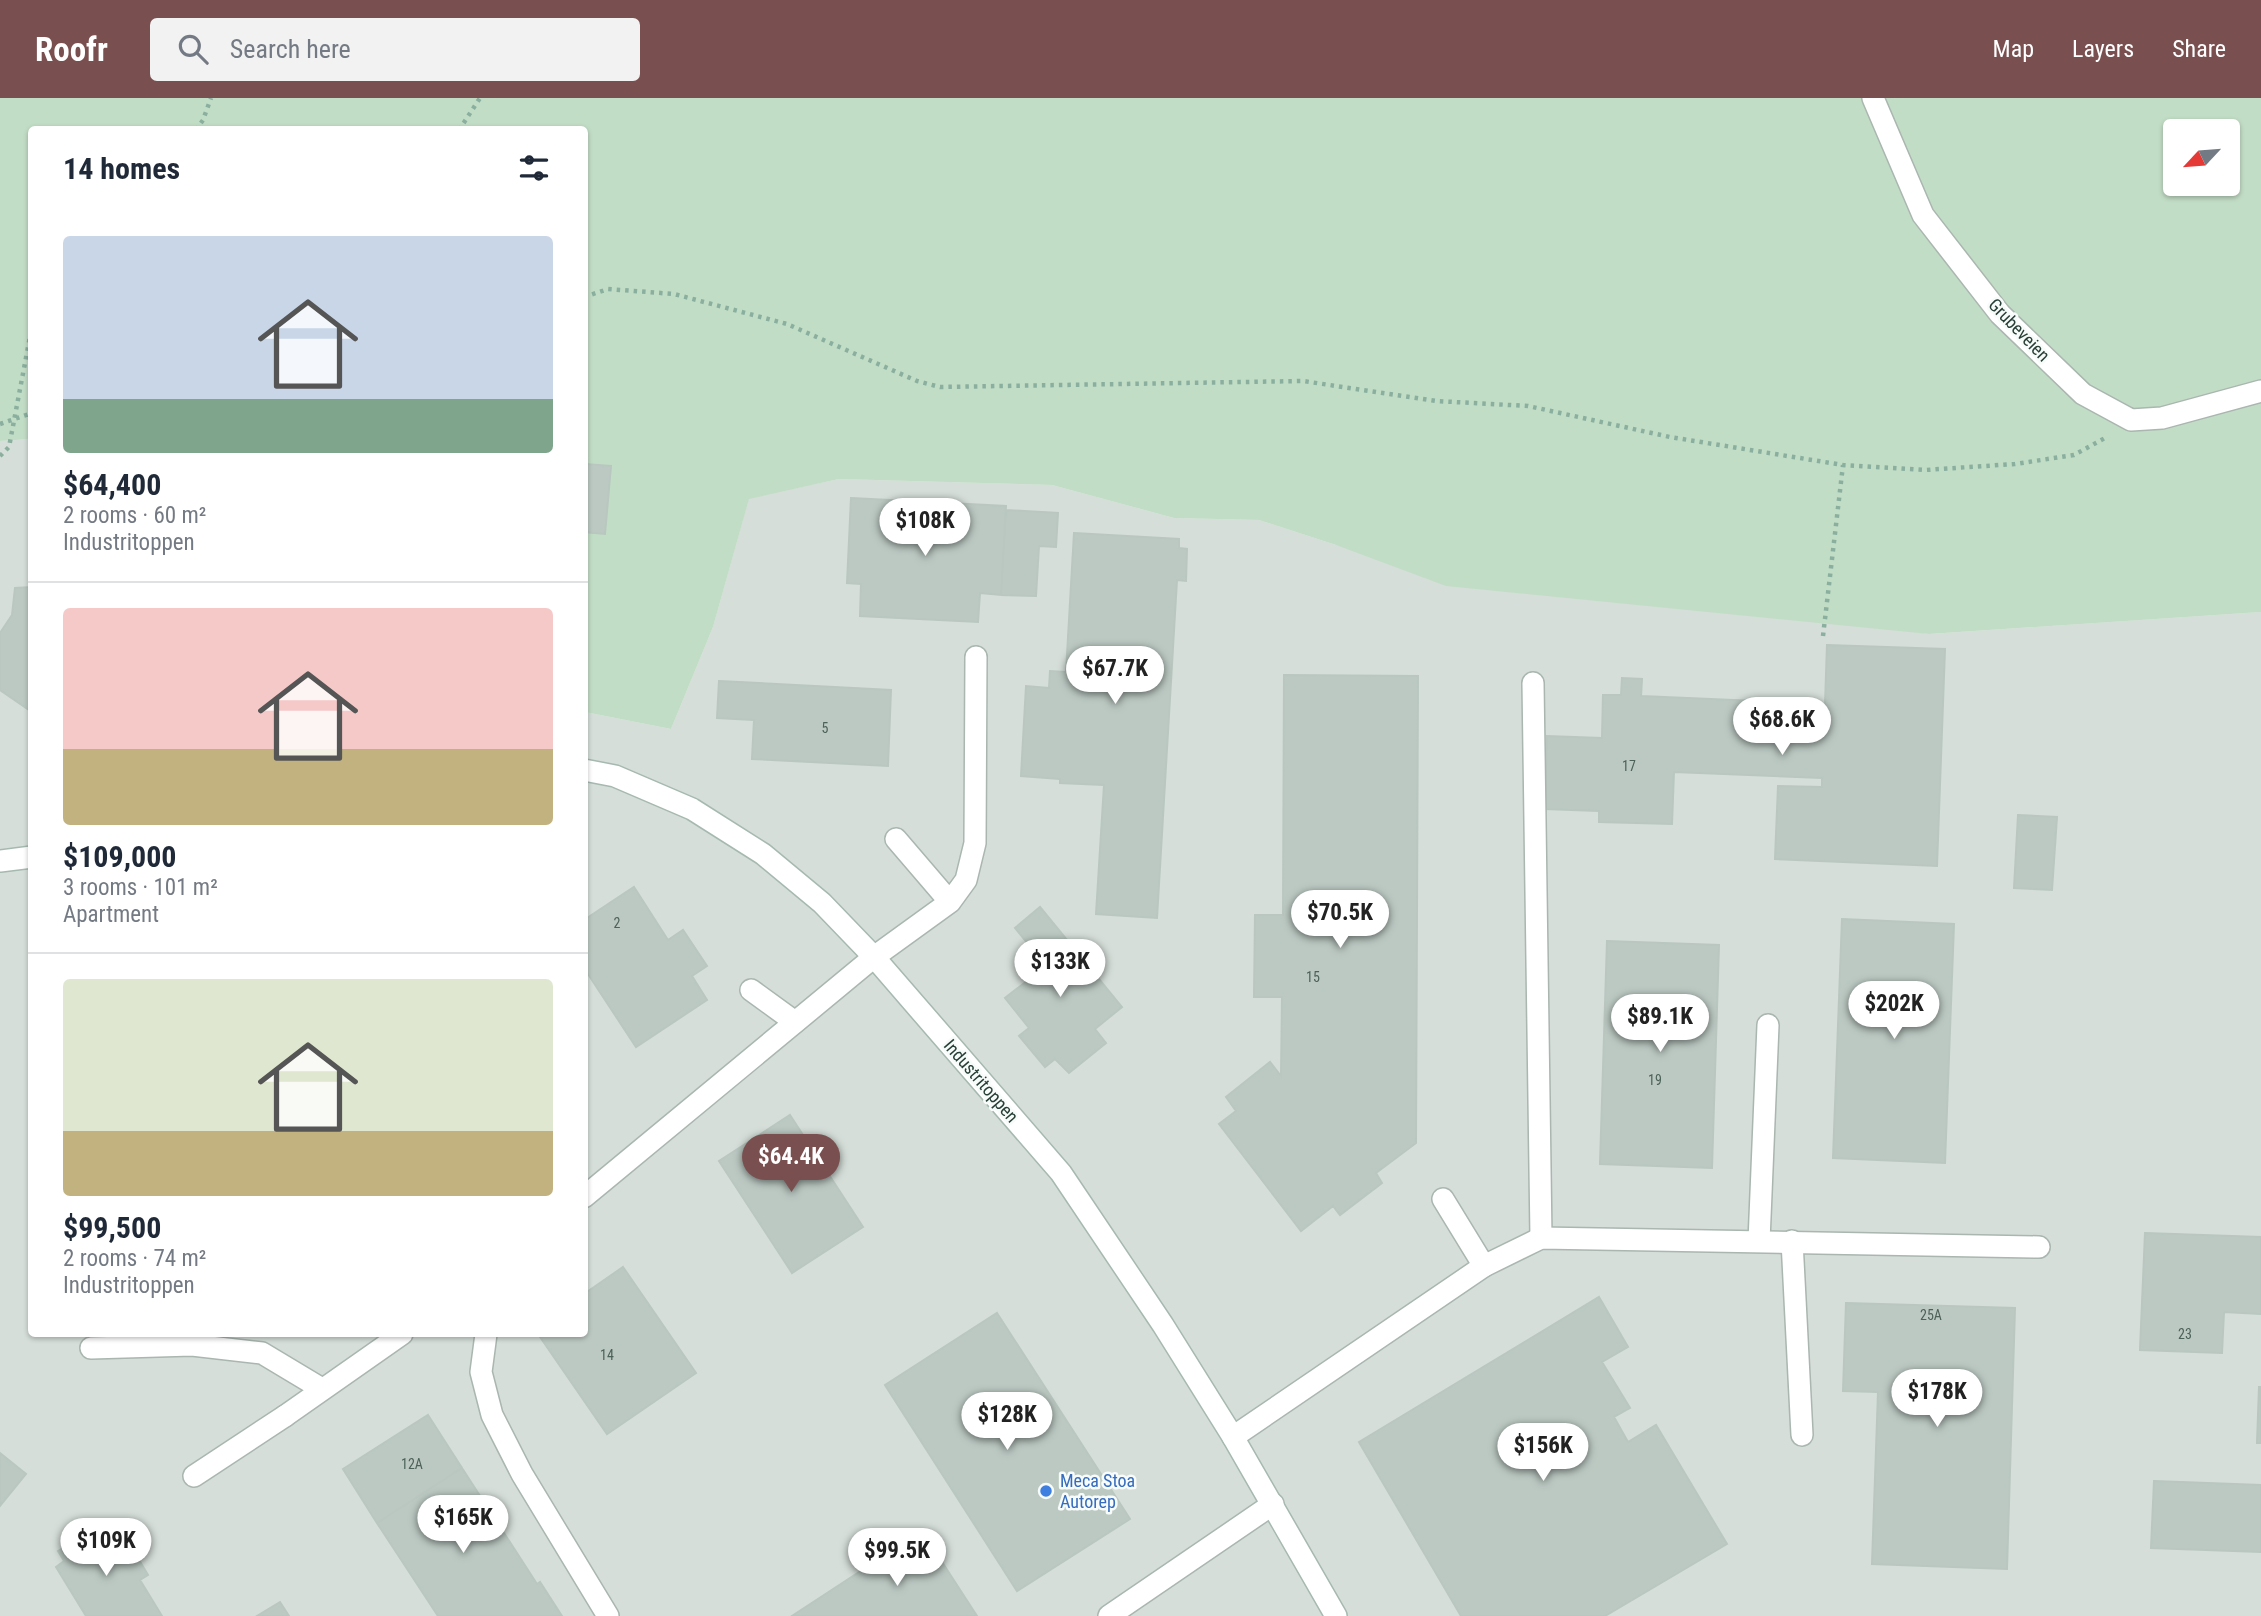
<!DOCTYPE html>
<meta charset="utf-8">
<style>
:root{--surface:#fff;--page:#f2f2f3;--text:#1f2937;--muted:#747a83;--line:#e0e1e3;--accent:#794f4f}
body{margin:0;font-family:"Roboto Condensed",sans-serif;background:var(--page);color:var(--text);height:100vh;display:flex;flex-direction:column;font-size:26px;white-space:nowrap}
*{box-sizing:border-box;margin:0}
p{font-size:23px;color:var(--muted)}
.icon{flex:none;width:38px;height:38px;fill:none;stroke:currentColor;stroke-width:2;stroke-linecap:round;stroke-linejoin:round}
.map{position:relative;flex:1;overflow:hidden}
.drawer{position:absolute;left:28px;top:28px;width:560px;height:1211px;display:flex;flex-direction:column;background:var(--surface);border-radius:7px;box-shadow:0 2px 5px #0004}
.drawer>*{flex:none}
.needle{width:46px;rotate:244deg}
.fabs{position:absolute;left:2163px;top:21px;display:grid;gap:14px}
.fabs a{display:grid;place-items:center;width:77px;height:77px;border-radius:7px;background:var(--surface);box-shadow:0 2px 5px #0004;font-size:35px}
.price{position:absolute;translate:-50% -60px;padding:0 16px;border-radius:24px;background:#fff;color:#222;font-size:23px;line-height:46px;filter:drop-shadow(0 2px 4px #0008)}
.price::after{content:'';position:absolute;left:50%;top:42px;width:21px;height:16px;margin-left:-10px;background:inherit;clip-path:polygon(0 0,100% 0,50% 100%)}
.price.current{background:var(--accent);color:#fff}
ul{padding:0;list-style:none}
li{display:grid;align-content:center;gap:14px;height:371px;padding:0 35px}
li+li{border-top:2px solid var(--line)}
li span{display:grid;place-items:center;height:217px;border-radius:7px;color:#555}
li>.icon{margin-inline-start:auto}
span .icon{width:126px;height:126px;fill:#fffc;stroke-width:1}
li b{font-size:30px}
h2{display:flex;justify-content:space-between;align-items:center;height:84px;padding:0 35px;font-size:30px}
header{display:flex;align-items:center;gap:42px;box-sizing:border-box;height:98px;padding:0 35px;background:var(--accent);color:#fff}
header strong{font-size:33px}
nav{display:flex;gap:38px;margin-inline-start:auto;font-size:24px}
.search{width:490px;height:63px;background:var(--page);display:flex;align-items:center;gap:18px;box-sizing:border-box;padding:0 24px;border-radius:7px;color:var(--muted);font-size:26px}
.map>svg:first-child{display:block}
.built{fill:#d5ded9}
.green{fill:#c2ddc6;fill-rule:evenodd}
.building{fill:#bcc9c3;stroke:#b9c7c0;stroke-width:2}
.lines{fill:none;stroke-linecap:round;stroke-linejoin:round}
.lane-casing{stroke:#aab6b0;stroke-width:24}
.street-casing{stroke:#aab6b0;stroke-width:24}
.secondary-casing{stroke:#a6b9b0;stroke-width:24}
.path{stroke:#8aaf9f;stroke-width:4.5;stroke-dasharray:3.5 5;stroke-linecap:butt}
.lane{stroke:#fff;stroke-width:21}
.street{stroke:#fff;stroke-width:21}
.secondary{stroke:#fff;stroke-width:21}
.shop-dot{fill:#3f7fe0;stroke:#f7fbf9;stroke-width:2.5}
.labels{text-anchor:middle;stroke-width:5;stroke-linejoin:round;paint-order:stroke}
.number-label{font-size:14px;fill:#4c6259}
.street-label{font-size:18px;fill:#273f36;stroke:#f7fbf9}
.shop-label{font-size:18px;fill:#366cbe;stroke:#f7fbf9;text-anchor:start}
</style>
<header>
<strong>Roofr</strong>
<div class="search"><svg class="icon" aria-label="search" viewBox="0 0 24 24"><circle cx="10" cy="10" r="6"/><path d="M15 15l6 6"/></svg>Search here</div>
<nav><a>Map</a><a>Layers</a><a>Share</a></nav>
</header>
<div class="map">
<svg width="2261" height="1518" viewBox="0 0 2261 1518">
<rect width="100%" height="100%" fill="#e7eeea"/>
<!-- built -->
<path class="built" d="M31,341L32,1236H584L585,614L671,631L713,529L749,400L839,381L1052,387L1174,420L1259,422L1336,447L1929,536L2261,514V1518H0V343Z"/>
<!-- green -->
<path class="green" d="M0,0H2261V514L1929,536L1446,488L1336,447L1259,422L1174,420L1052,387L839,381L749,401L713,529L671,631L585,614L584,32H32L31,341L0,343ZM2175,33H2228V86H2175Z"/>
<!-- building -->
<path class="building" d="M584,366L611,368L605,436L584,434Z
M851,400L1006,408L1001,497L980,495L978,524L860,518L861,486L847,485Z
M1006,412L1058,415L1056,449L1039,448L1036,498L1001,497Z
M1074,435L1179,441V450L1187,451L1186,483L1177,482L1157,820L1096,816L1104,687L1060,685V681L1021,678L1026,588L1049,590L1050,573L1066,574Z
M32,489V614L0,592V535L12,517L15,490Z
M1827,547L1945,551L1937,768L1775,761L1778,688L1822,689V680L1674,674L1672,726L1599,724V713L1545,711L1547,638L1602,640L1603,597H1621L1622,580L1642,581L1641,598L1825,606Z
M1284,577L1418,578L1416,1045L1376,1075L1382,1085L1340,1117L1333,1108L1301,1133L1219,1026L1236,1013L1226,999L1270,964L1281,978L1282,899H1254L1255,817H1283Z
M719,583L891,592L888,668L752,661L754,622L717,620Z
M2018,717L2057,719L2052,792L2014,790Z
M634,789L668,842L683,832L707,868L692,878L707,902L636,949L584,870V822Z
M1040,809L1122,909L1095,931L1106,945L1069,975L1055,961L1045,969L1019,938L1029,930L1005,900L1046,868L1015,830Z
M1842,821L1954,826L1945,1065L1833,1060Z
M1607,843L1719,847L1712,1070L1600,1066Z
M790,1017L863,1129L792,1175L719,1063Z
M2145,1135L2261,1139V1216L2224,1214L2222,1255L2140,1252Z
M623,1169L696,1275L607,1336L538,1236H584V1196Z
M1599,1199L1628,1249L1602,1264L1630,1310L1614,1319L1628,1344L1656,1327L1727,1446L1605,1518H1461L1359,1344Z
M1846,1205L2015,1210L2007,1471L1872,1466L1878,1294L1843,1293Z
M997,1215L1130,1421L1017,1493L885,1287Z
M2259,1289H2261V1345H2257Z
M428,1317L462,1370L377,1425L343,1371Z
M0,1355L26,1376L0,1408Z
M462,1370L537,1486L540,1484L562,1518H438L377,1425Z
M2154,1383L2261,1387V1454L2151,1450Z
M92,1432L97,1439L109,1432L125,1457L133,1452L148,1477L140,1482L162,1518H86L56,1469L64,1463L58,1453Z
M922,1433L977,1518H792Z
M280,1504L289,1518H257Z"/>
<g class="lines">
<!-- lane casing -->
<g class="lane-casing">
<path id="lane" d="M1533,585L1541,1140
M896,741L950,804
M874,859L950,804L966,782L975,745L976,559
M751,892L795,924
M1443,1101L1484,1168
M1759,1143L1768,927
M1792,1143L1802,1337
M486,1236L481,1274L492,1317L522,1376L608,1518
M91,1250L192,1247L262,1255L322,1291
M194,1378L285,1318"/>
</g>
<!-- street casing -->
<g class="street-casing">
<path id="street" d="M1873,0L1923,117L2000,216L2083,296L2131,322L2162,320L2261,293
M584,1099L874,859
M285,1318L402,1236
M1233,1339L1484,1168L1541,1140L2039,1149
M1109,1518L1273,1406"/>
</g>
<!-- secondary casing -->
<g class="secondary-casing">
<path id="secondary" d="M584,672L615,678L692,711L763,756L822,805L874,859L1061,1075L1163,1227L1233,1339L1336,1518
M0,763L32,759"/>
</g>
<!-- path -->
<path class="path" d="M196,32L203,22L211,0
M459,32L480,0
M584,199L608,191L674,196L787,226L917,283L940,289L1303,283L1436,303L1528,308L1670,339L1843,367L1925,372L2015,366L2074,357L2105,340
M0,326L32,315
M0,358L9,349L32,228
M1823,538L1843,367"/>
<!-- lane -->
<use href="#lane" class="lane"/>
<!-- street -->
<use href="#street" class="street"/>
<!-- secondary -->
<use href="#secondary" class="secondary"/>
</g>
<!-- markers -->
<circle class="shop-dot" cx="1046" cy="1393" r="7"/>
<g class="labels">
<!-- number labels -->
<g class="number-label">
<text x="825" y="635">5</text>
<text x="1629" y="673">17</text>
<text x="617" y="830">2</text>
<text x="1313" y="884">15</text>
<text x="1655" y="987">19</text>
<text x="1931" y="1222">25A</text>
<text x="2185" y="1241">23</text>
<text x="607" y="1262">14</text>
<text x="412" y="1371">12A</text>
</g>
<!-- street labels -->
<g class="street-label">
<text transform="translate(2019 232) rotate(46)" y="6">Grubeveien</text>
<text transform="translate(981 983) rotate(49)" y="6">Industritoppen</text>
</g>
<!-- shop labels -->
<g class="shop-label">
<text x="1060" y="1389">Meca Stoa<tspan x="1060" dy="21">Autorep</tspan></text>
</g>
</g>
</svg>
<div class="fabs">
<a><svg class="needle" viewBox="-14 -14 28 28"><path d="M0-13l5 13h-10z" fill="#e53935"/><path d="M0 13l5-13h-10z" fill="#747a83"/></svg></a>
</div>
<b class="price" style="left:925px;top:460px">$108K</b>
<b class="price" style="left:1115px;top:608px">$67.7K</b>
<b class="price" style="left:1782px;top:659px">$68.6K</b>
<b class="price" style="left:1340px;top:852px">$70.5K</b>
<b class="price" style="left:1060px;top:901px">$133K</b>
<b class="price" style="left:1894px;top:943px">$202K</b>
<b class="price" style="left:1660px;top:956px">$89.1K</b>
<b class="price current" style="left:791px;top:1096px">$64.4K</b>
<b class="price" style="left:1937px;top:1331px">$178K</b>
<b class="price" style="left:1007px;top:1354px">$128K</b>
<b class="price" style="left:1543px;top:1385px">$156K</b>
<b class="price" style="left:463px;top:1457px">$165K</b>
<b class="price" style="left:106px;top:1480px">$109K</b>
<b class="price" style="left:897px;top:1490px">$99.5K</b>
<section class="drawer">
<h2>14 homes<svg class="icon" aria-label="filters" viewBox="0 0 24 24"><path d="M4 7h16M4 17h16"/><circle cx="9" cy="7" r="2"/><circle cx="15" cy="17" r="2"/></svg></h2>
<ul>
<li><span style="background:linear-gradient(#c9d6e8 75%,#7fa58c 0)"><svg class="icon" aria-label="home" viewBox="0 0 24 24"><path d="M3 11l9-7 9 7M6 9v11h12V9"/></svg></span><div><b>$64,400</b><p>2 rooms · 60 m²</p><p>Industritoppen</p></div></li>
<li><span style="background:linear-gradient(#f6c9c9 65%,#c2b280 0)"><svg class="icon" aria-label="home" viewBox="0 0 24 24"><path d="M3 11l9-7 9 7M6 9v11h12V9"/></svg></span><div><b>$109,000</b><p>3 rooms · 101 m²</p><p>Apartment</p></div></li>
<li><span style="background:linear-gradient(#dfe7d0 70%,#c2b280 0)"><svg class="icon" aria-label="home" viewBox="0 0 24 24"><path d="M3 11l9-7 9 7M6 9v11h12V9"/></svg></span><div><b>$99,500</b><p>2 rooms · 74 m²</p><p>Industritoppen</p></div></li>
</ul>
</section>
</div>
